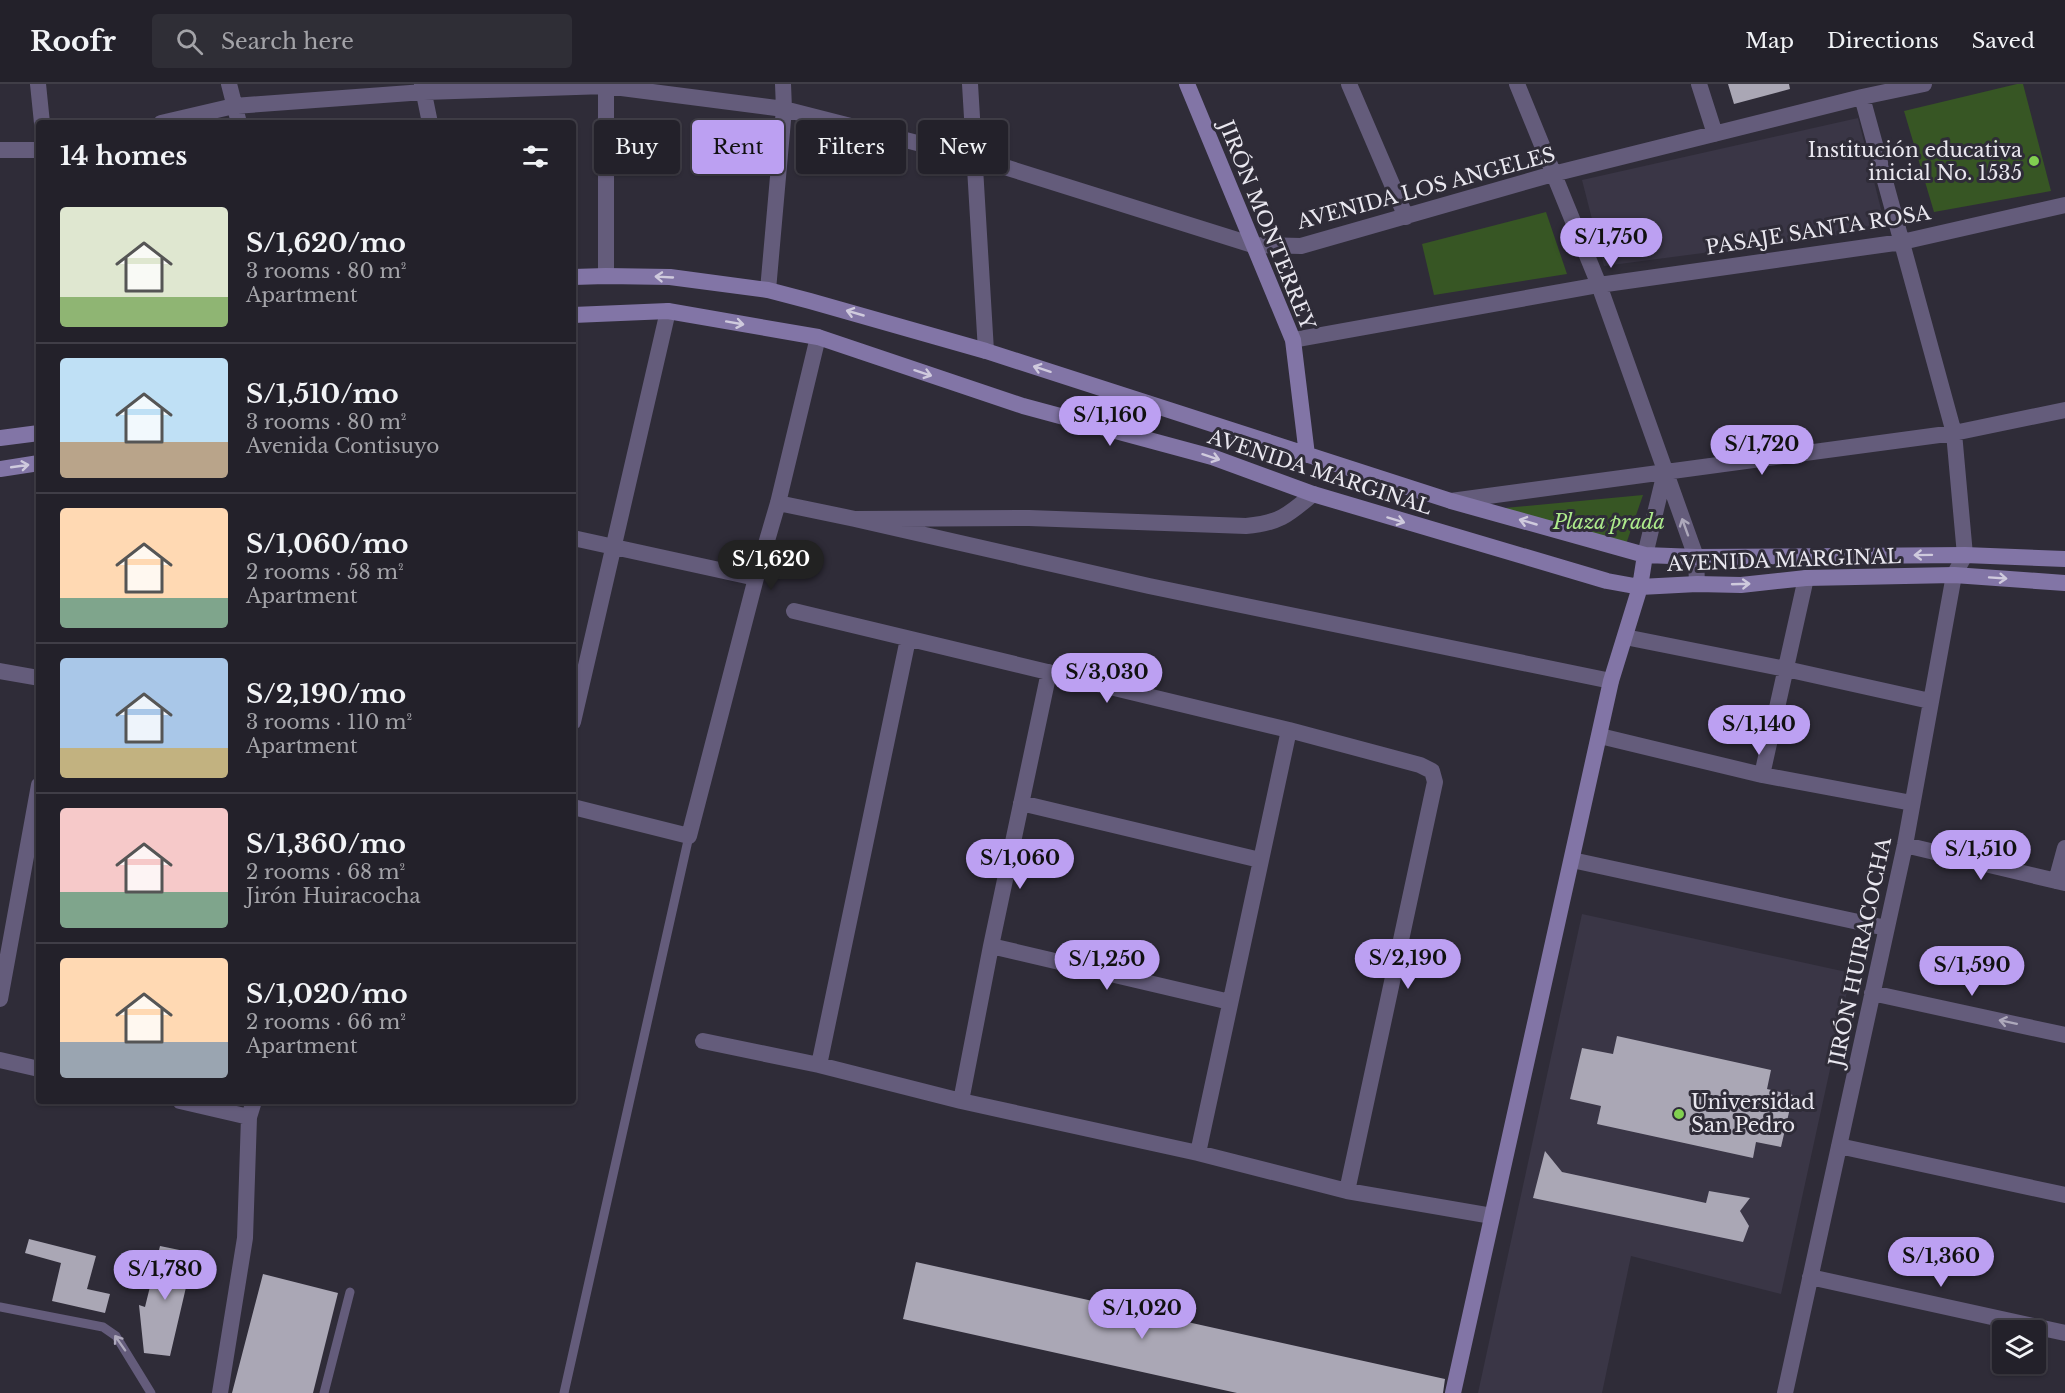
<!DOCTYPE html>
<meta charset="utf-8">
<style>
:root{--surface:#23212a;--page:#2f2e36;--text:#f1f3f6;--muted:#a3a3a8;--line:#403e47;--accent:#bca0f2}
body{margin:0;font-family:"Libre Baskerville",serif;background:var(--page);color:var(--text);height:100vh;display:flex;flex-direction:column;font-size:22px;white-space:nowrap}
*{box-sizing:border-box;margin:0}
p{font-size:20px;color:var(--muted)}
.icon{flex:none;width:33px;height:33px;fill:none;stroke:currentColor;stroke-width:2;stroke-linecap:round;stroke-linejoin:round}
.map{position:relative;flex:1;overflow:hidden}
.panel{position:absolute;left:36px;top:36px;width:540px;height:984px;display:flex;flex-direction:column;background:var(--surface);border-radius:6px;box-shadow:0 2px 4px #0004,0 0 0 2px var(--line)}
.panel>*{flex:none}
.hud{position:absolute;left:594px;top:36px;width:570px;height:54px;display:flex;gap:12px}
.buttons{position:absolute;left:1992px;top:1236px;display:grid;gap:12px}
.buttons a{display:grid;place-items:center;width:54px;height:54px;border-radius:6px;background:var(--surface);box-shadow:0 2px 4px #0004,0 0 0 2px var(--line);font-size:30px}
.price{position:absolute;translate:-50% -51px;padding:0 14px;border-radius:21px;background:var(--accent);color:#111;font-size:20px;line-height:39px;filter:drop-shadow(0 2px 3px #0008)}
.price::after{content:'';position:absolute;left:50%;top:36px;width:18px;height:14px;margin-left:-9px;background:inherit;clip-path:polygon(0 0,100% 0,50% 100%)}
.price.active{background:#222;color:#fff}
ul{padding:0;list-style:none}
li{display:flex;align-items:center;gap:18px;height:150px;padding:0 24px}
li+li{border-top:2px solid var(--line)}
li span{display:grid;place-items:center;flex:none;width:168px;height:120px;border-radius:6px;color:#555}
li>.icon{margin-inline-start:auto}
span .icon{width:72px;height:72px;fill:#fffc;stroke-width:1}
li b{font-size:26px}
h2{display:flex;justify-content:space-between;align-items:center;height:72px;padding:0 24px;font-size:26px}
.chip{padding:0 21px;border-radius:6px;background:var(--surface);box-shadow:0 2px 4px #0004,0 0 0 2px var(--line);font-size:21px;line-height:54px}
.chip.active{background:var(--accent);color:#111}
header{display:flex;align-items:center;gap:36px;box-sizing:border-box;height:84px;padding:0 30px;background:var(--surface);border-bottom:2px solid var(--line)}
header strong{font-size:28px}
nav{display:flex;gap:33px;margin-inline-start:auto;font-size:21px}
.search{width:420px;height:54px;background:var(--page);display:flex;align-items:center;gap:15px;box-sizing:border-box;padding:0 21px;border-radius:6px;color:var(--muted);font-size:22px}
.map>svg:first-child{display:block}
.built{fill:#3a3646}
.green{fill:#375624}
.building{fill:#aaa7b5}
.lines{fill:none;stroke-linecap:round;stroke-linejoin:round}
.service{stroke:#645c7b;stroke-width:9}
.minor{stroke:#645c7b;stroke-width:16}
.secondary{stroke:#8275a6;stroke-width:16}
.oneway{stroke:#cfcadd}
.oneway2{stroke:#ada8bb}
.poi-dot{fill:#81d050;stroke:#2f2c38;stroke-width:2}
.labels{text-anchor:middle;stroke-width:6;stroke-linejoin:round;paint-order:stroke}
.poi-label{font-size:20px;fill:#e9e7ef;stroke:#2f2c38;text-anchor:end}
.street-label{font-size:20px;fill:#e9e7ef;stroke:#2f2c38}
.park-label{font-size:20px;font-style:italic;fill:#adeb8c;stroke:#2f2c38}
</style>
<header>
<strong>Roofr</strong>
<div class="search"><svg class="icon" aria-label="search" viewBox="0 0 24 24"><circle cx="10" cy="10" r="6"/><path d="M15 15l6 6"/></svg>Search here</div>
<nav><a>Map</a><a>Directions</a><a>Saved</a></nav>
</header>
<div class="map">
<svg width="2065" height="1309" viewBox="0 0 2065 1309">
<rect width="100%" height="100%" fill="#2f2c38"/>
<!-- built -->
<path class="built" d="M1858,34L1886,145L1604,182L1582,96Z
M1582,830L1851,889L1781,1210L1631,1172L1602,1309H1478Z"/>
<!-- green -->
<path class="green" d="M2017,0H2023L2051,107L1934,128L1904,27Z
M1546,128L1567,190L1434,211L1422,160Z
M1643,411L1624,466L1494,425Z"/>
<!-- building -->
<path class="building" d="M1728,0H1789L1790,5L1734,20Z
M1617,952L1771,986L1767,1005L1793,1011L1781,1063L1756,1058L1753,1074L1597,1040L1601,1022L1570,1015L1582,964L1613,970Z
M1545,1067L1562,1088L1706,1119L1709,1107L1750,1114L1740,1127L1749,1142L1743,1158L1533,1114Z
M29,1155L96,1172L87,1205L110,1210L105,1229L52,1217L61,1179L25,1169Z
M160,1162L194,1169L170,1272L144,1269L139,1221L145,1223Z
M916,1178L1445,1295L1443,1309H1237L903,1235Z
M263,1190L338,1209L313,1309H232Z"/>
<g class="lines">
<!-- service -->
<path class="service" d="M0,1223L103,1243L116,1252L151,1309
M324,1309L350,1208
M564,1309L689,752"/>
<!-- minor -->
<path class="minor" d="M38,0L42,39
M229,0L239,39
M422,0L430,39
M970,0L986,267
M1349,0L1406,133
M1517,0L1599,201L1696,473L1697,500
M1699,0L1715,50
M161,39L234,22L424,8L606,2L784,25L976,74L1253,161L1301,162L1553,90L1862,13L1924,0
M0,66H39
M606,192V0
M768,206L784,25L783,0
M1293,256L1599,201L1902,158L2065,121
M1451,417L1954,349L2065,326
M778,419L855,435L1029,434L1246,442C1280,439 1288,431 1313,410
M855,435L1149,502L1611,597
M573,454L756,494
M1645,471L1665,388
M794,527L1289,646L1420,681L1432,687L1435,698L1347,1107
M1625,553L1786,585L1930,617
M0,587L39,594
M573,638L668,227
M1600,652L1762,691L1912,719
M1762,691L1806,494
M1021,719L1260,776
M573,723L689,752L756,494L778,419L818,253
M1905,761L2065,799
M1572,776L1886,844
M2056,797L2065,764
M991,862L1230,918
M1872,909L2065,951
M0,915L39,701
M703,957L819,981L961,1017L1198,1069L1347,1107L1492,1132
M0,976L39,985
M819,981L908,555
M180,1017L249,1033
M961,1017L991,862L1049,588
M1839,1062L2065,1111
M1198,1069L1289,646
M1810,1193L2065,1249
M220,1309L245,1154L249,1033L254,1017
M1785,1309L1905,761L1954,491L1965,471L1954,349L1862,13"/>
<!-- secondary -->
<path class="secondary" d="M1187,0L1293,256L1307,371
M573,193L606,192L670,193L768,206L810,217L986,267L1451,417L1645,471L1696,473L1965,471L2065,475
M573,231L668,227L818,253L1023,322L1212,373L1313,410L1607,497L1640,503L1697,500L1741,501L1806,494L1954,491L2065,499
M0,354L39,349
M0,385L39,379
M1453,1309L1611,597L1640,503L1645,471"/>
</g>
<!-- one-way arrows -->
<defs><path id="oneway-shaft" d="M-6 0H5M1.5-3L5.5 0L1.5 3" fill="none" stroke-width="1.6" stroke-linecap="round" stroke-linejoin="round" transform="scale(1.5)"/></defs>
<g class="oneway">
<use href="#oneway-shaft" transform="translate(664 193) rotate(-177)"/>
<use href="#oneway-shaft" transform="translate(855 229) rotate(-164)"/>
<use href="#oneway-shaft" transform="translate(735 239) rotate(10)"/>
<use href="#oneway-shaft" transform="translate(1042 285) rotate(-162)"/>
<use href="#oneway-shaft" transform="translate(923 289) rotate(18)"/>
<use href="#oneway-shaft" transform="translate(1211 373) rotate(18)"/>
<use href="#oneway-shaft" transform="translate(20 382) rotate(-8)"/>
<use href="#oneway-shaft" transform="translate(1396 436) rotate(17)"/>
<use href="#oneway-shaft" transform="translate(1528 438) rotate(-164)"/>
<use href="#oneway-shaft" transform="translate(1923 471) rotate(179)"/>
<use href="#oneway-shaft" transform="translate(1998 494) rotate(4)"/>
<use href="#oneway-shaft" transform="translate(1741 500) rotate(-2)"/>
</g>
<g class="oneway2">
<use href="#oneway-shaft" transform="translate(1685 443) rotate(-110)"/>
<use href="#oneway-shaft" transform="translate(2008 938) rotate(-168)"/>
<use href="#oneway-shaft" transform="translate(120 1259) rotate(-125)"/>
</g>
<!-- markers -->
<g class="poi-dot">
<circle cx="2034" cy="77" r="6"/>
<circle cx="1679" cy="1030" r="6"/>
</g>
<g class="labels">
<!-- poi labels -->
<g class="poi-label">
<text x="2022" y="73">Institución educativa<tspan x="2022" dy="23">inicial No. 1535</tspan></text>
<text x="1691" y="1025" text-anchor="start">Universidad<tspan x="1691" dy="23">San Pedro</tspan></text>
</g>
<!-- street labels -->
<g class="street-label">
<text transform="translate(1426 104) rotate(-15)" y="7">AVENIDA LOS ANGELES</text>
<text transform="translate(1267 141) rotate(68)" y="7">JIRÓN MONTERREY</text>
<text transform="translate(1818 146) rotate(-9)" y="7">PASAJE SANTA ROSA</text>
<text transform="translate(1320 388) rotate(18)" y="7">AVENIDA MARGINAL</text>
<text transform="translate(1784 476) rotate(-2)" y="7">AVENIDA MARGINAL</text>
<text transform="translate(1860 868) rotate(-78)" y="7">JIRÓN HUIRACOCHA</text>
</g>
<!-- park labels -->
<g class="park-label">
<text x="1609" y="445">Plaza prada</text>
</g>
</g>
</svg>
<div class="buttons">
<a><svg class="icon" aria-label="layers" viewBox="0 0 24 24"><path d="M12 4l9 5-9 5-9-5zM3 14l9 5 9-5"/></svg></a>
</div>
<b class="price" style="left:1611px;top:185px">S/1,750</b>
<b class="price" style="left:1110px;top:363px">S/1,160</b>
<b class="price" style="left:1762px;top:392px">S/1,720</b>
<b class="price active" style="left:771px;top:507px">S/1,620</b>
<b class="price" style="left:1107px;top:620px">S/3,030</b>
<b class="price" style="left:1759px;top:672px">S/1,140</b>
<b class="price" style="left:1981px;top:797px">S/1,510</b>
<b class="price" style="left:1020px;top:806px">S/1,060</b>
<b class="price" style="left:1408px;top:906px">S/2,190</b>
<b class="price" style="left:1107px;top:907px">S/1,250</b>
<b class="price" style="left:1972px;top:913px">S/1,590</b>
<b class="price" style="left:1941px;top:1204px">S/1,360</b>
<b class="price" style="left:165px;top:1217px">S/1,780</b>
<b class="price" style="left:1142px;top:1256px">S/1,020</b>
<div class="hud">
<a class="chip">Buy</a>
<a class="chip active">Rent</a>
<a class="chip">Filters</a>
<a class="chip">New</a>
</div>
<section class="panel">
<h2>14 homes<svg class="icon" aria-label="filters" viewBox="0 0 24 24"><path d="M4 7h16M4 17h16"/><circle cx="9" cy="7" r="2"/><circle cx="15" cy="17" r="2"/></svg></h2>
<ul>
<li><span style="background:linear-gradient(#dfe7d0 75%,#8fb573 0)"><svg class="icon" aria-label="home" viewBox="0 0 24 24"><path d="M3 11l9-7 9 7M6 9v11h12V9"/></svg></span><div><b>S/1,620/mo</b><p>3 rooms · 80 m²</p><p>Apartment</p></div></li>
<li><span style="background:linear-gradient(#bfe0f5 70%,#b9a48a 0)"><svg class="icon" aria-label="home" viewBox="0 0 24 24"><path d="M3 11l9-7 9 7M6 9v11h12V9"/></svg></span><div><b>S/1,510/mo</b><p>3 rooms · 80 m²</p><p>Avenida Contisuyo</p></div></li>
<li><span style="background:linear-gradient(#ffd9b3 75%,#7fa58c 0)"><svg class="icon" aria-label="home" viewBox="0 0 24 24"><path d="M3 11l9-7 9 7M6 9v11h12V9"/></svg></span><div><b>S/1,060/mo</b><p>2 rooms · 58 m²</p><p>Apartment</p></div></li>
<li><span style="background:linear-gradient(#a9c7e8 75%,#c2b280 0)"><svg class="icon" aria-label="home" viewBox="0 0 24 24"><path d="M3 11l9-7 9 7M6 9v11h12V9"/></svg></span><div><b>S/2,190/mo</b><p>3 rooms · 110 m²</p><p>Apartment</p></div></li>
<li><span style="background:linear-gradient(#f6c9c9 70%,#7fa58c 0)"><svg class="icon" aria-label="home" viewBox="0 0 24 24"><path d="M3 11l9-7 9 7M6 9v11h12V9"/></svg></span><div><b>S/1,360/mo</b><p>2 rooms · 68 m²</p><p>Jirón Huiracocha</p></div></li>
<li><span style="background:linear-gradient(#ffd9b3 70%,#9aa5b1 0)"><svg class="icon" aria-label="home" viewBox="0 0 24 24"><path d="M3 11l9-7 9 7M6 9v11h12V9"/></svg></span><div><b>S/1,020/mo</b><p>2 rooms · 66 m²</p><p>Apartment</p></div></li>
</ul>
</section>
</div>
